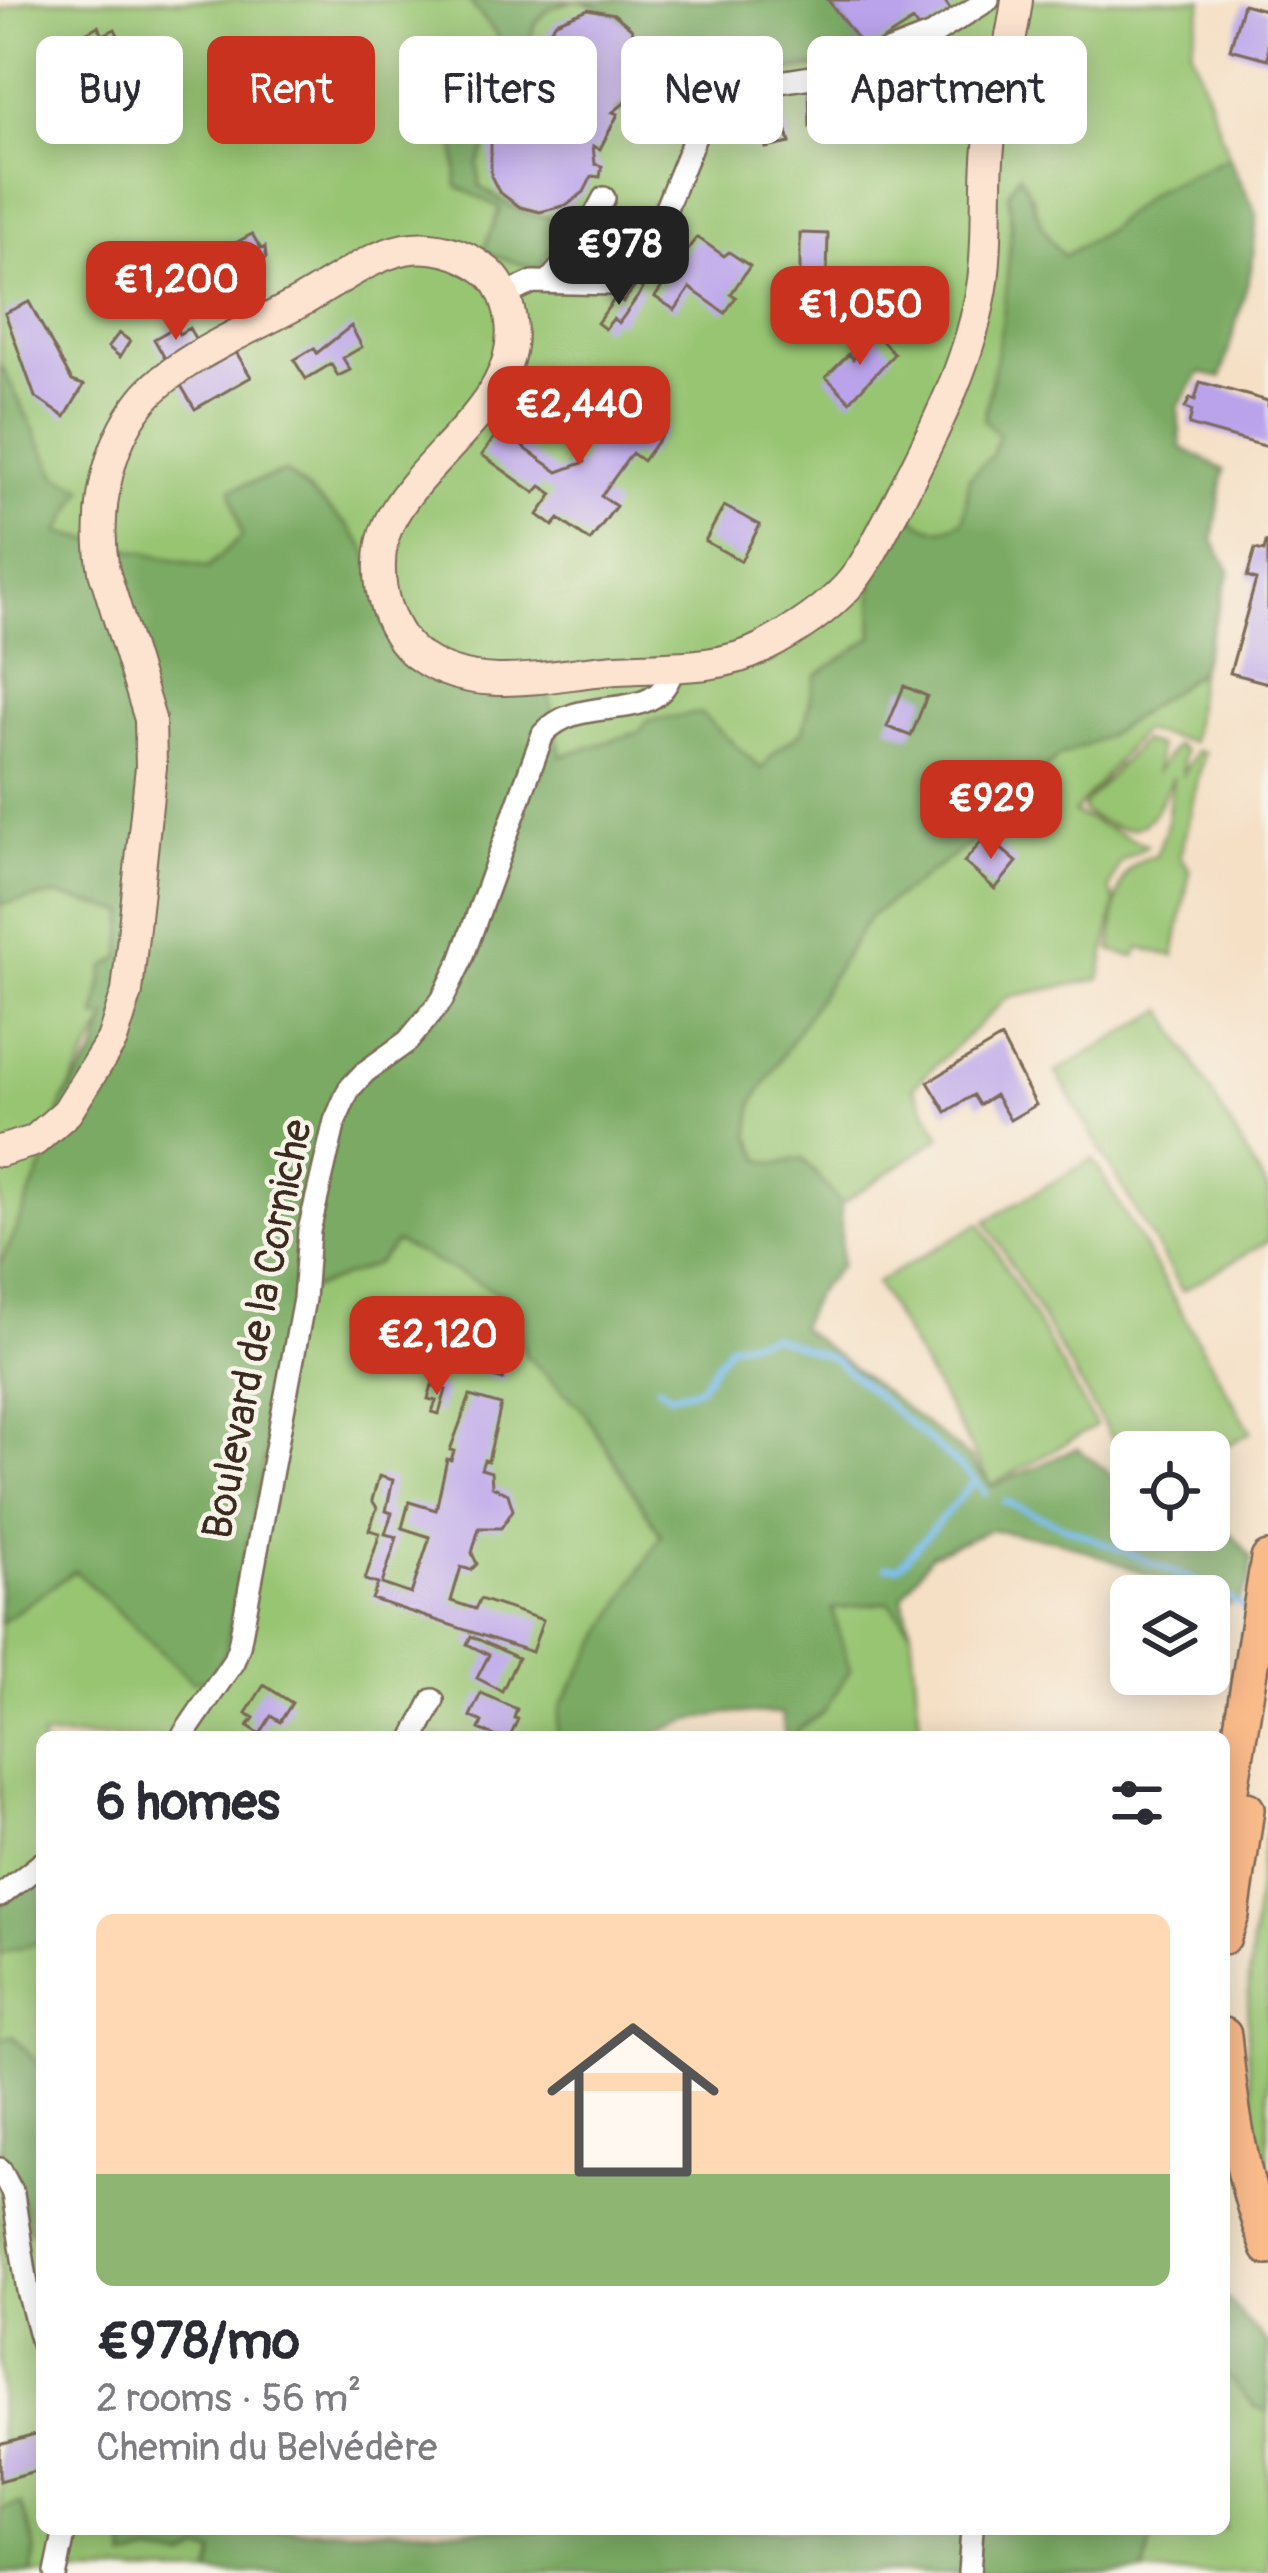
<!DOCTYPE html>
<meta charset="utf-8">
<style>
:root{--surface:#fff;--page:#f2f2f3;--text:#2b2b33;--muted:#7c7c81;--accent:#c8321e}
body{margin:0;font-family:Pangolin,sans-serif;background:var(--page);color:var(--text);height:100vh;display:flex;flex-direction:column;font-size:45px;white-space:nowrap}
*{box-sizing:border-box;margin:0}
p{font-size:39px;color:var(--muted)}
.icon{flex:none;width:66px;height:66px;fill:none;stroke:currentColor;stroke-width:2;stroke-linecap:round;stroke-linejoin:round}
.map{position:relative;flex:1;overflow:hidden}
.panel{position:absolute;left:36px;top:1731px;width:1194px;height:804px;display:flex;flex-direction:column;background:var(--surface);border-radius:18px;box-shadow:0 6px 30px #0003}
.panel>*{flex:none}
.hud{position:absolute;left:36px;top:36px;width:1197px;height:108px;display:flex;gap:24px}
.buttons{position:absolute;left:1110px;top:1431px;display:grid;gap:24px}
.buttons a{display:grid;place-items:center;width:120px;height:120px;border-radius:18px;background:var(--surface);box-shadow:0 6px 30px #0003;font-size:60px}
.price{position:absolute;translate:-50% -102px;padding:0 27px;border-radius:24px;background:var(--accent);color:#fff;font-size:39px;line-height:78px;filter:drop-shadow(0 3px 6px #0008)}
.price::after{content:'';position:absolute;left:50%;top:72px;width:36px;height:27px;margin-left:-18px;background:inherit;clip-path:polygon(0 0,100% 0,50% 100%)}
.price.selected{background:#222;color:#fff}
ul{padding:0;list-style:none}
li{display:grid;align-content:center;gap:24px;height:636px;padding:0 60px}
li span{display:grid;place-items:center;height:372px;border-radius:18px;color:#555}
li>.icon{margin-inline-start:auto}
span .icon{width:216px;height:216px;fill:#fffc;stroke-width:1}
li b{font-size:51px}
h2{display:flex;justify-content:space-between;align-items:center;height:144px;padding:0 60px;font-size:51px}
.tag{padding:0 42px;border-radius:18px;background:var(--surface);box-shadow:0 6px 30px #0003;font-size:42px;line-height:108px}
.tag.selected{background:var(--accent);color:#fff}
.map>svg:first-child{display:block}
.green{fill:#98c572;stroke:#6a7848;stroke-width:3}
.forest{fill:#7aaa64;stroke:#5a6a41;stroke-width:3}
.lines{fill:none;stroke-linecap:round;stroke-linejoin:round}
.stream{stroke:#78bcee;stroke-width:6}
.building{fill:#baa3eb}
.minor-casing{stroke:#7c6a59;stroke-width:26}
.secondary-casing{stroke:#7c6a59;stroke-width:34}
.primary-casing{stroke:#7c6a59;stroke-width:38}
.minor{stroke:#fff;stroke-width:21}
.secondary{stroke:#fde4d1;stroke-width:30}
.primary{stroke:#fabb8b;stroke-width:33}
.labels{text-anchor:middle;stroke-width:9;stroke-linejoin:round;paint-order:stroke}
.street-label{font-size:42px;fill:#3b2a1e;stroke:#f7f3e8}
</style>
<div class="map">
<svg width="1268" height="2573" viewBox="0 0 1268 2573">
<rect width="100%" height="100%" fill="#f7f3e8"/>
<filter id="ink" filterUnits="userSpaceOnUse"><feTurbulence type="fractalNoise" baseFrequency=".00833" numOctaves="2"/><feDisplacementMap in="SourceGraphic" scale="24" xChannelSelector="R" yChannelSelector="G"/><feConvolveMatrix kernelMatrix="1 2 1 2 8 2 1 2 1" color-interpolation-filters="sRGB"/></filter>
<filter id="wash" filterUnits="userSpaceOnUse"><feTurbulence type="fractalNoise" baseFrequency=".004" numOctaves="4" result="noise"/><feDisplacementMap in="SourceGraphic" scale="48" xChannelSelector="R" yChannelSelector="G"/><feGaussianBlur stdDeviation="2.7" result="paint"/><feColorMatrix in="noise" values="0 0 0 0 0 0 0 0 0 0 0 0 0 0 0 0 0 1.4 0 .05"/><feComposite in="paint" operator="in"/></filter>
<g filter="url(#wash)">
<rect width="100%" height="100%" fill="#f5e0c6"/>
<!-- green -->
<path class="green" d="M29,0H468L499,37L455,123L457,185L500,208L485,247L556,244L559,232C534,214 505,204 480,187L478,165L525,61L534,26L548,9L573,0C638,10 669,61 618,111L637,113L684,130L738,83L761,72L813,69L865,50L828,0H1203L1191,48L1229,157L1152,192L1104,232L1064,257L1047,241L1032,196L1008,193C1018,268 998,346 984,419L999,435L993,455L969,478L964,521C939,534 929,531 908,514L872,581L873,637L848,657L811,707L803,731L775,752L762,770L661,720L648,721L640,732L561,756L469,683L242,537L208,567L58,532L57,476L0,363V10Z
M1199,672L1192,742L1142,731L1074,813L1147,846L1120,862L1109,889L1115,903L1100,979L1008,997L913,1087L941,1137L841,1204L803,1159L777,1164L760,1160L750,1136L753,1102L869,917L979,836L1058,757L1108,735Z
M1142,741L1158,746L1157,771L1175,745L1183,750V774L1196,751L1204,753L1180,857L1190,870L1174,956L1140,948L1134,957L1111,951C1116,914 1111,862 1156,856L1166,829L1173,777C1158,803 1151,841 1110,825C1099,821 1091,818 1083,811L1085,803Z
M56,895L126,912L121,958L105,967L96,1016H108L63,1101L43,1165L0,1266V904Z
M1164,1010L1268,1191V1241L1182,1291L1056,1072Z
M1093,1159L1251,1432L1209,1456V1452H1131V1472L986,1221Z
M980,1223L1096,1426L992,1485L876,1283Z
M396,1242L507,1297L527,1356L582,1409L661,1536L561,1706L556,1737H42V1879H36L0,1905V1623L75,1570L193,1682L225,1654L298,1294L376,1264Z
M889,1602L911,1630L921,1737H796L798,1729L823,1713L831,1608Z
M1268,1818V2174C1232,2058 1251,1935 1268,1818Z
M42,1942V2069L13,2036L0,2039V1953Z
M0,2164L23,2203L31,2232L42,2229V2529H125L126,2560L151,2555L186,2559L201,2550L215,2552L210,2573H31L36,2552L20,2504L0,2510Z
M1224,2373L1256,2407L1268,2413V2573H1144L1153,2529H1224Z"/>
<!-- forest -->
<path class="forest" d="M468,0H574L548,9L534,26L525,61L478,165L480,187C503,202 526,218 554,217C561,241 551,250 536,269L490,254L484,248L500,208L457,186L455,123L499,37Z
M577,0H828L866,51C834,72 792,63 758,74C725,85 706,105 684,130L637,113L617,111C673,64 637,14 577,0Z
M1229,157L1257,214L1252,266L1221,378L1200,373L1178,407L1181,447L1224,470L1213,541L1230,571L1199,672L1108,735L1058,757L979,837L869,917L753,1102L750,1135L761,1160L777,1164L802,1158L841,1204V1265L814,1295L799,1327L970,1458L992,1487L1077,1448C1110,1473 1131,1486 1131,1530H1200L1232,1534L1251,1558L1249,1583L1239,1601L1212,1609L1209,1596H1190L1165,1581L1058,1540L989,1530L932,1554L902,1596L911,1630L889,1602L832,1609L850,1670L823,1713L798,1729L796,1737H785L782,1714L729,1713L687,1721L647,1737H556L561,1706L661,1535L582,1409L526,1356L507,1297L396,1242L376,1264L298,1294L225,1654L209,1677L193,1682L75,1571L0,1623V1266L43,1165L63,1101L95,1054L107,1017H96L105,967L121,957L126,912L56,895L0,904V363L57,476L84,488L59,533L208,567L242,537L231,489L286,472L346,524L366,549L392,644L546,681L561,756L640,732L647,721L700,713L762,769L775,752L803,731L816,676L873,637L872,581L908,513C929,532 940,534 964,520L969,478L992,455L999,435L984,420L1003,319L1012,222L1008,193L1019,174C1036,202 1040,234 1064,256L1104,232L1152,192Z
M37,1879H42V1942L0,1953V1905Z
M13,2036L42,2069V2229L30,2232L23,2203L0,2164V2039Z
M1224,2296L1268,2344V2413L1256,2407L1224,2373Z
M20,2504C30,2527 40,2548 31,2573H0V2510Z
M125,2529H1153L1144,2573H210L215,2552L201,2550L186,2559L151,2555L126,2560Z"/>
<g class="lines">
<!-- stream -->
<path class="stream" d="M658,1386L670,1395L699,1388L730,1344L772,1336L835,1360L975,1480L985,1493
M1005,1502L1203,1584L1248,1610
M886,1567H899L975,1480"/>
</g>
<g id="blocks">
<!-- building -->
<path class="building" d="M828,0H944L953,13L921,34L913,21L866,51Z
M1243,4L1268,11V59L1230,49Z
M588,9L614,14L631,28L645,58L640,84L631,98L613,112L618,114L600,149L593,146L595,164L602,166L600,177L592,176L584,192L567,205L540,212L520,207L499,192L491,176V139L511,113L529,106H558L539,82L537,59L541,41L556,22Z
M98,26L103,35L115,29L124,47L96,61L93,55L84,60L82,54L90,50L87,43L92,41L87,32Z
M838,88V125L810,127L809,89Z
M785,124L790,143L766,148L762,129Z
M800,233L828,234L827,279L800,278Z
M252,234L261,249L265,247L266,258L253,266L254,269L211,290L196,265L210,257L208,252L212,250L215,254Z
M697,237L724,256L729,252L750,266L731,294L736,297L725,313L690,288L675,310L655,297L674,269L667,264L674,253L681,258Z
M637,284L643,289L619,323L613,319L605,329L597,323L616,297L623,302Z
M29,302L72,381L84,385L65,417L35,397L5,313Z
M351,326L362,347L343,358L350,370L338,376L331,364L306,379L294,360L314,348L317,353Z
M175,327L179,334L189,328L199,345L167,362L154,339Z
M119,333L130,341L120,357L108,347Z
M876,334L894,354L850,401L826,377L849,354L853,359Z
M236,352L251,377L195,409L180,384Z
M1200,382L1268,401V447L1189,425L1192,411L1185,408L1190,398L1195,400Z
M621,400L667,428L643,461L632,453L601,496L616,506L590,541L559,519L553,526L538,515L553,494L541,486L535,493L482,455L505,422L529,439L523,447L558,472L585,462L583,454Z
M724,506L760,525L741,561L705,541Z
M1266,542L1268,543V683L1230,673L1256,580L1247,577L1255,549L1264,551Z
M904,686L927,696L911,736L887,727Z
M986,836L1017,862L995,889L964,862Z
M1001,1038L1036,1105L1010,1120L995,1095L979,1105L973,1095L946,1112L928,1082Z
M454,1312L491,1336L488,1341L501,1350L496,1358L491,1359L443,1328Z
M484,1361L506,1368L503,1380L481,1373Z
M432,1385L446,1390L439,1414L432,1412L436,1401L428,1399Z
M470,1396L501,1405L488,1461L484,1460L481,1469L491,1472L492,1486L508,1494L513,1510L501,1528H479L472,1553L477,1564L471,1570L461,1567L451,1601L475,1609L480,1599L543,1620L532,1652L372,1599L378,1584L365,1580L380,1533L369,1530L377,1508L372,1500L379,1476L393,1480L386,1511L392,1513L385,1534L397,1537L382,1584L411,1594L430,1537L402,1528L409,1502L436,1510L447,1459L451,1460L454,1451L450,1450Z
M471,1636L518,1658L502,1691L477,1678L489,1655L467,1644Z
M264,1685L292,1703L280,1722L271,1716L260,1734L248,1726L254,1718L246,1713Z
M481,1693L517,1709L514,1718L518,1719L510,1737H497L479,1729L482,1722L470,1716Z
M42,2433V2469L0,2481V2445Z"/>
</g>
</g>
<g filter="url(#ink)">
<use href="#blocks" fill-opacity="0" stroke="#7c6a59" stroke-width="3"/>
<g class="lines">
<!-- minor casing -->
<g class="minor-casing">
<path id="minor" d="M550,280L577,249L604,198
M505,295L533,282L613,284L638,271L656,242L666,208L699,127L726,95L746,87L831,74L932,35L988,0
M182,1737L233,1662L239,1646L304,1299L309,1231L335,1121L349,1089L365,1072L408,1041L442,1000L461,961L543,734C582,689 659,730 673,667
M414,1737L433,1700
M0,1896L42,1863
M0,2169L13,2194L28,2291L42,2343
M56,2573L65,2529
M969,2573L972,2529"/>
</g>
<!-- secondary casing -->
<g class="secondary-casing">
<path id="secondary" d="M0,1151L34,1141L67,1112L112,1040L127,992L151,767L150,719L104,571C94,515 106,446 142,401C176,358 254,328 302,301C335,283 367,257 405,249C432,244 462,252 484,269C496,277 503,290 507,303C537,397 421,452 388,525C377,549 378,583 386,607C393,627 404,647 422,658C479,697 554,673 617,669C664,666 719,670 762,648C791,633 825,611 847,587C868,564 881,533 896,506C933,433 971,363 983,281C990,229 983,176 992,124C1000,82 1012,42 1017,0"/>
</g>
<!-- primary casing -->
<g class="primary-casing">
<path id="primary" d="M1224,1833L1268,1559
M1224,1937L1232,1915L1247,1809
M1224,2035C1231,2108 1241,2179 1268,2248"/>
</g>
<!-- minor -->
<use href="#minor" class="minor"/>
<!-- secondary -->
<use href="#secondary" class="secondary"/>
<!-- primary -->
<use href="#primary" class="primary"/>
</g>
</g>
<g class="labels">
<!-- street labels -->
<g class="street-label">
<text transform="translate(256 1329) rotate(-79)" y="15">Boulevard de la Corniche</text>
</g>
</g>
</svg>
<div class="buttons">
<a><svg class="icon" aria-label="locate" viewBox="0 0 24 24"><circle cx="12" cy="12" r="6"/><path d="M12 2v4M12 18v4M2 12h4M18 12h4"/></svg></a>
<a><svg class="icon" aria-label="layers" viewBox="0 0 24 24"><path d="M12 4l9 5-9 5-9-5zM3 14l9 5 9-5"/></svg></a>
</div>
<b class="price selected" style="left:619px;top:308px">€978</b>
<b class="price" style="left:176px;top:343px">€1,200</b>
<b class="price" style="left:860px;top:368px">€1,050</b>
<b class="price" style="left:579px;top:468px">€2,440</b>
<b class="price" style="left:991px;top:862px">€929</b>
<b class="price" style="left:437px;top:1398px">€2,120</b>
<div class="hud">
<a class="tag">Buy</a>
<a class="tag selected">Rent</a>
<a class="tag">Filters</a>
<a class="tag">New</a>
<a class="tag">Apartment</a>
</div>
<section class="panel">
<h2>6 homes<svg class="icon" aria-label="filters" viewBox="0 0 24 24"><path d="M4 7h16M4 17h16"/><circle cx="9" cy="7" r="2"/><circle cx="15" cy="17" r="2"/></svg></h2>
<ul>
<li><span style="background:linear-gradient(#ffd9b3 70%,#8fb573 0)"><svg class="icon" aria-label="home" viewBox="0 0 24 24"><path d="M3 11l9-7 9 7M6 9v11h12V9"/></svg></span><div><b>€978/mo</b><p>2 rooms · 56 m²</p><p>Chemin du Belvédère</p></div></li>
</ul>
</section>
</div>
